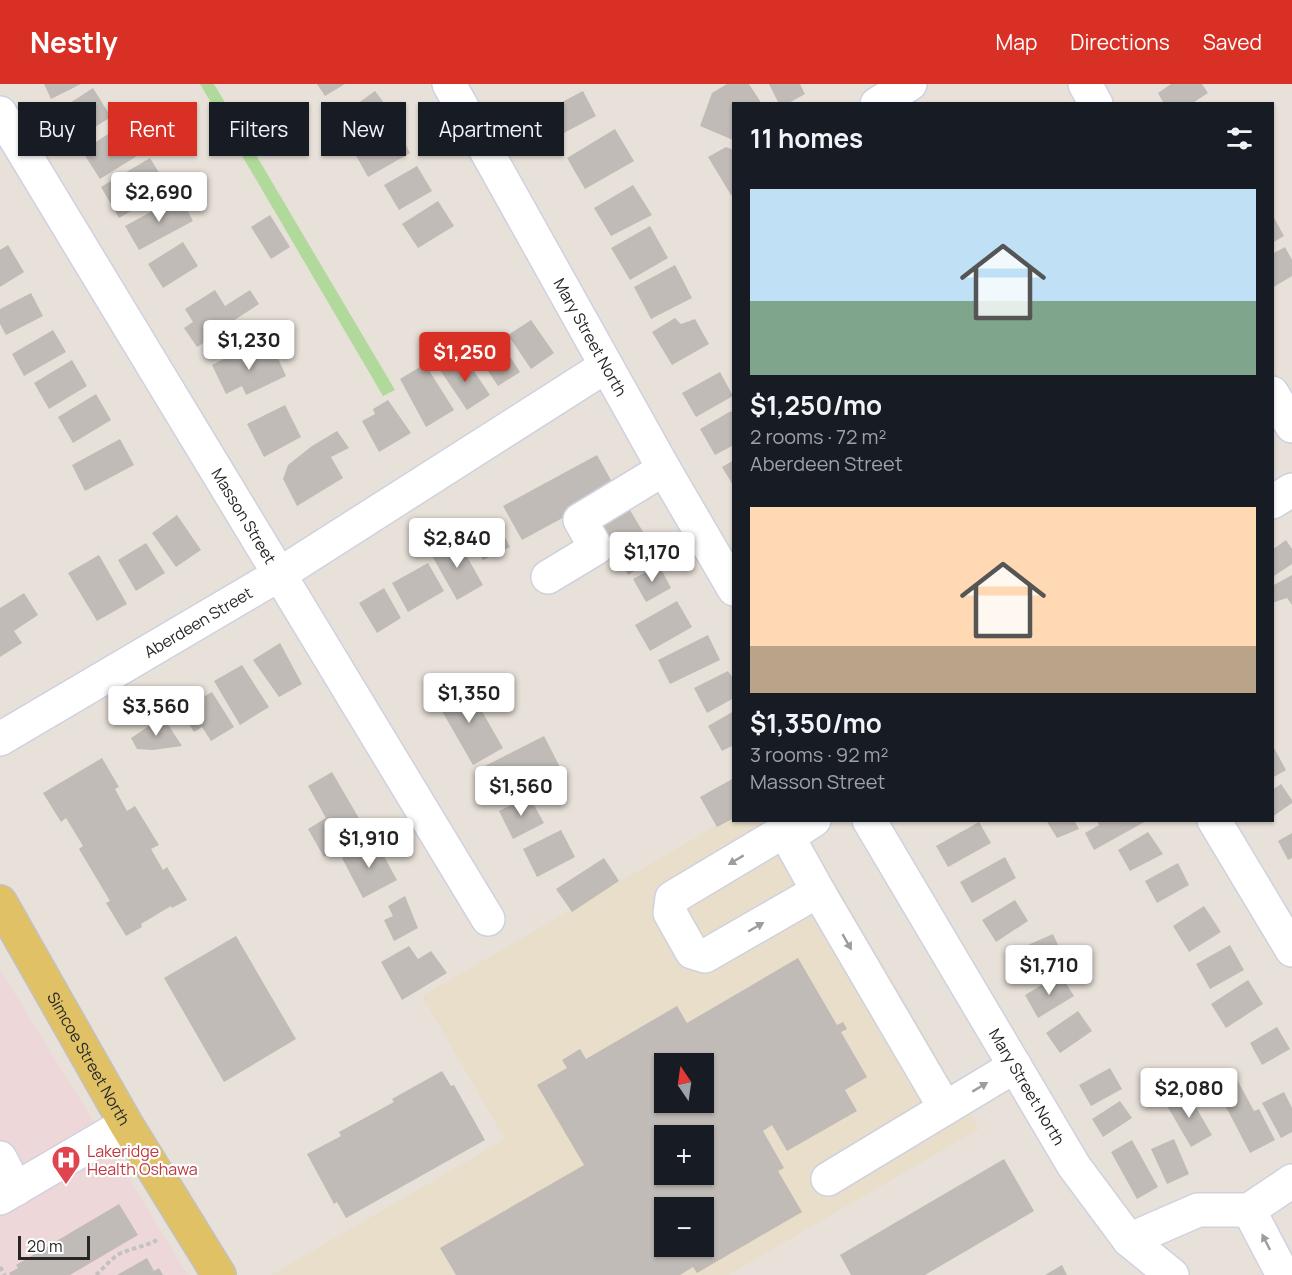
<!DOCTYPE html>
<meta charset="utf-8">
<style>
:root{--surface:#171b24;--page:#20242c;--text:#f1f3f6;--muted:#9ea1a6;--accent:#d93025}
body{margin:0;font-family:Manrope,sans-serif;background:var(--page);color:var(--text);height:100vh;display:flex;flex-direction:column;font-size:22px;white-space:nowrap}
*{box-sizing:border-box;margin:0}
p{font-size:20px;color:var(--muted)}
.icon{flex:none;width:33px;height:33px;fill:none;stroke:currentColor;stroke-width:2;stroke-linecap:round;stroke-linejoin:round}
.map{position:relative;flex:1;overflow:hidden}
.panel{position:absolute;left:732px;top:18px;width:542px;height:720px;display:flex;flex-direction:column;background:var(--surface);border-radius:0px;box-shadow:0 2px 4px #0004}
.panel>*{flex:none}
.guide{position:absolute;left:18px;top:18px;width:570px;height:54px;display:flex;gap:12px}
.needle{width:39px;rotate:347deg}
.controls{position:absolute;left:654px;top:969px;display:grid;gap:12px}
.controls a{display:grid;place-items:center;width:60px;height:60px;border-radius:0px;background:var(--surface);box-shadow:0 2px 4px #0004;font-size:30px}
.scale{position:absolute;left:18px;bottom:15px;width:72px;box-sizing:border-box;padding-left:6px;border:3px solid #262626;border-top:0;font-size:16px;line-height:21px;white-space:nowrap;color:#262626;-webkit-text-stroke:4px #fff;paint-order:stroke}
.price{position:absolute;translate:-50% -51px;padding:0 14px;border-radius:6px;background:#fff;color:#222;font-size:20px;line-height:39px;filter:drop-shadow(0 2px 3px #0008)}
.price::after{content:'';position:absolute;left:50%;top:36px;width:18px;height:14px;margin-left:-9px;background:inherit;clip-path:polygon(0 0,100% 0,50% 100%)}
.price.on{background:var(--accent);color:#fff}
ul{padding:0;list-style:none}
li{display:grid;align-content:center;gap:12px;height:318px;padding:0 18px}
li span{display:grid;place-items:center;height:186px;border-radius:0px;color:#555}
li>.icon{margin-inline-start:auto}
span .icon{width:108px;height:108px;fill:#fffc;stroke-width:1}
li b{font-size:26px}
h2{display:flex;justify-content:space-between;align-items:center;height:72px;padding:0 18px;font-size:26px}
.chip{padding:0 21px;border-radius:0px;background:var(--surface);box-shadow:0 2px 4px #0004;font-size:21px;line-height:54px}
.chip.on{background:var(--accent);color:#fff}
header{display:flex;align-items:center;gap:36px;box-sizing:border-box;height:84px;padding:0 30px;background:var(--accent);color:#fff}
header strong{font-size:28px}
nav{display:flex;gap:33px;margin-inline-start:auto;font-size:21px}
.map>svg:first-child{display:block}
.education{fill:#e8deca;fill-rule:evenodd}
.medical{fill:#eed7d8}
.green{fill:#b1d99b}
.building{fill:#c0bbb6;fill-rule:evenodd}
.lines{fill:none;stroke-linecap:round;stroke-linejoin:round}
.minor-casing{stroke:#cfd2de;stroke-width:36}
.major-casing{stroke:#c2c2c2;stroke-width:36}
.path{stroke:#c2c2c2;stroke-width:4;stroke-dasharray:4.5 3;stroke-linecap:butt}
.minor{stroke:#fff;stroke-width:33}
.major{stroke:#e0c166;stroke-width:33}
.oneway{fill:#9d9d9d}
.labels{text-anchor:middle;stroke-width:4.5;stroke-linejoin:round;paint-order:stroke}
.street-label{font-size:16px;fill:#262626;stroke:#fff}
.health-label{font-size:16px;fill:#be3a42;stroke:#fff;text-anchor:start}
</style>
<header>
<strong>Nestly</strong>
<nav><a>Map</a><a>Directions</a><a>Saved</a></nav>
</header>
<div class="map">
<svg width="1292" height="1191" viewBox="0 0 1292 1191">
<rect width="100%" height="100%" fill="#e8e1d9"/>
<!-- education -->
<path class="education" d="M733,732L734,736L799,737L979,1045L728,1191H271L505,1055L422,912ZM664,980H704V1018H664ZM664,1052H704V1090H664ZM664,1124H704V1162H664Z"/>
<!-- medical -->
<path class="medical" d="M0,886L78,1012L188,1191H0Z"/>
<!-- green -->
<path class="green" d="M200,0H214L395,306L383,312Z"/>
<!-- building -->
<path class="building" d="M44,0H81L51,15Z
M317,0H345L325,12Z
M727,0H749L762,20H734L733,56L700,42L712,9Z
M769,0H800L805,10L787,20H779Z
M1171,0H1202L1208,9L1191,20H1164L1158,9Z
M93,4L111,33L74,56L56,28Z
M375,7L391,28L351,56L336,35Z
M583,7L596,32L560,51L547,26Z
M119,43L137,72L100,95L82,67Z
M397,44L410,69L368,93L354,68Z
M615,45L634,77L585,105L567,74Z
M726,63L734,66V111H731L708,73Z
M150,74L169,105L119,134L101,103Z
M417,82L432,107L399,126L384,101Z
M633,101L652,131L611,152L594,124Z
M180,112L193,137L139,166L125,142Z
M438,117L454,142L418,164L402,140Z
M1272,130L1284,152L1272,159Z
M270,131L290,163L271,175L251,143Z
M650,142L668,174L630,196L611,164Z
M183,158L198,182L163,204L148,180Z
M8,161L24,188L0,203V166Z
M1285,163L1292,176V192L1272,204V170Z
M675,181L692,214L651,235L634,203Z
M215,206L225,222L250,206L259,220L233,237L235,239L197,263L184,244L193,238L185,225Z
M31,209L43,232L6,251L0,240V225Z
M675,234L681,240L695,235L709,260L672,281L652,248Z
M531,236L554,269L531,285L508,251Z
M53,246L66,268L24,292L12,270Z
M496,251L520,288L498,302L474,266Z
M272,261L286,292L246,311L242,302L226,310L212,281L241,266L244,274Z
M463,271L490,311L467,326L440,286Z
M72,276L87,302L49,325L34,299Z
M425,280L454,326L426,343L400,295Z
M720,288L733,312L696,333L682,309Z
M96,310L111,336L73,359L58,333Z
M388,316L411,349L379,368L362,337L375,330L373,325Z
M285,321L301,353L264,373L247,340Z
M731,327L734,331V361L715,371L700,345Z
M337,347L349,364L331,373L343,394L297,422L283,395L288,381L312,362Z
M120,355L134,381L85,407L72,381Z
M597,371L616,405L522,456L503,422Z
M734,376V403L722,383Z
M627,421L658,473L628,491L597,440Z
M177,431L201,466L176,483L152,449Z
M496,436L510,463L483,476L469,450Z
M457,455L483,501L457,516L431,470Z
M1286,456L1292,465V480L1274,492L1272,490V466Z
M146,459L165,489L136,507L118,476Z
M99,471L127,520L97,537L68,489Z
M428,479L444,507L408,528L392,499Z
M659,481L671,504L646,518L633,495Z
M1292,491V521L1287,514L1272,519V502Z
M384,504L401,534L377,549L359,519Z
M24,509L38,531L14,547L22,559L0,573V524Z
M677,517L692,543L650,567L635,541Z
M708,551L720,576L670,600L658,576Z
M280,559L302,600L279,613L253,576Z
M242,581L269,623L240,641L214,597Z
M728,587L734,595V614L707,629L694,604Z
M465,598L503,664L473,681L435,615Z
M212,608L234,643L211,657L202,643L194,648L181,627Z
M734,627V661L722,667L708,642Z
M163,633L182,662L153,666L137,665L131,654Z
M544,652L561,685L496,719L479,685Z
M1274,664L1286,686L1272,694V665Z
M102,674L119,703L115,705L127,727L135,722L159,761L151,765L163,786L167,783L187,816L172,824L171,822L141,840L142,843L126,852L106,819L110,817L79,765L83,762L66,734L61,738L43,709Z
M332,688L367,748L324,773L308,745L326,734L308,702Z
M734,694V734L717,743L700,713Z
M1281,700L1292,716V719L1272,733V706Z
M529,712L544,739L513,755L499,727Z
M1046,736H1074L1079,745L1057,754Z
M1097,736H1148L1094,766L1085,749L1099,741Z
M979,738L991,759L948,783L936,762Z
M561,746L575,773L537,793L523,765Z
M1148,748L1163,770L1130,787L1118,766Z
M1292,749V774L1288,776L1278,757Z
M375,756L397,796L363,814L342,774Z
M1005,773L1016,794L972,819L960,798Z
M604,774L619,797L572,828L556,805Z
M1178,779L1189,801L1157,819L1145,797Z
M405,812L418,844L394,857L384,836L393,832L388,822Z
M1015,816L1028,837L996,858L982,836Z
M1204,822L1221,848L1189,868L1173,842Z
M1053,850L1063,872L1015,893L1005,871Z
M236,852L296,955L224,998L164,894Z
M1230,861L1244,886L1210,905L1196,880Z
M409,862L418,875L431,867L447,889L402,916L381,878Z
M798,874L837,941L843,938L847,945L841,948L867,993L845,1006L857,1027L787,1067L772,1041L763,1047L784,1084L778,1087L802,1128L697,1189L693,1183L680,1191H456L440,1164L584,1081L537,1001L567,984L562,976L580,965L586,975L677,922L687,939ZM664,980H704V1018H664ZM664,1052H704V1090H664ZM664,1124H704V1162H664Z
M1060,890L1074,912L1038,934L1025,911Z
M1248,896L1263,920L1226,944L1211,920Z
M1078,927L1092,947L1060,969L1046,949Z
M1277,943L1290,965L1262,981L1250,959Z
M1110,984L1122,1005L1091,1022L1079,1001Z
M442,987L451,1002L454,1001L485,1056L346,1134L337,1118L334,1120L307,1070L341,1052L339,1048L394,1018L392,1015Z
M1233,988L1254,1027L1259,1025L1275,1056L1250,1069L1213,998Z
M1187,1008L1212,1051L1191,1063L1166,1020Z
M1284,1008L1292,1024V1048L1281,1054L1262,1019Z
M1120,1017L1132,1034L1103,1053L1092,1035Z
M1174,1055L1189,1090L1167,1100L1151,1065Z
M1132,1056L1158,1103L1137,1115L1111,1068Z
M1004,1075L1034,1127L925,1191H851L840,1171Z
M119,1120L138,1151L70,1191H10L9,1189L18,1184L16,1181Z
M147,1174L154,1187L159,1184L163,1191H117Z
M1062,1181L1067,1191H1045Z"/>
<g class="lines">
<!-- minor casing -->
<g class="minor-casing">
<g id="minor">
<path id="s1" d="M449,0L664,385L734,505"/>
<path d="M1085,0L1096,20"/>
<path d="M877,20L910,0"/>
<path id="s2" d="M0,29L488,835"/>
<path d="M1272,309L1292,342"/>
<path d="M1272,418L1292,406"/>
<path d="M548,493L596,464L580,436L664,385"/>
<path id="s3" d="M0,655L280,490L606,282"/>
<path d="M814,736L788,753H774L672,814L670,829L692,868L705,872L818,807"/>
<path id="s4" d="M869,736L1074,1082L1129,1156L1172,1191"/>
<path d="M1214,736L1292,866"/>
<path d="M788,753L818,807L945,1024"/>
<path d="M0,1074L16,1105"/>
<path d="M828,1095L1015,982"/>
<path d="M0,1114L126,1040"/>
<path d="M1249,1126L1283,1191"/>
<path d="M1129,1156L1198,1126H1249L1292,1097"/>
</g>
</g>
<!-- major casing -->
<g class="major-casing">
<g id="major">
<path id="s5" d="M0,818L126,1040L219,1191"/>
</g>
</g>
<!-- path -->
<path class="path" d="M0,1183L5,1191
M96,1191C104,1184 111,1174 121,1169C133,1164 146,1162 157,1156"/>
<!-- minor -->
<use href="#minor" class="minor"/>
<!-- major -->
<use href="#major" class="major"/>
</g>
<!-- one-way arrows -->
<defs><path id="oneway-solid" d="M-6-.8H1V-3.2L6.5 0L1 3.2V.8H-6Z" transform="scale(1.5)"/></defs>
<g class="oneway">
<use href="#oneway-solid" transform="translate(736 776) rotate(149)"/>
<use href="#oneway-solid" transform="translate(756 843) rotate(-30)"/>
<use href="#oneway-solid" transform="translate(847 858) rotate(60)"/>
<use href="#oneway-solid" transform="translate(980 1003) rotate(-31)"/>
<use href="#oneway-solid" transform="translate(1266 1158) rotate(-117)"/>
</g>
<!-- icons -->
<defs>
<g id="hospital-pin" transform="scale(1.5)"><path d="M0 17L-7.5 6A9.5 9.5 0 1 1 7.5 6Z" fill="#e0444e" stroke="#fff"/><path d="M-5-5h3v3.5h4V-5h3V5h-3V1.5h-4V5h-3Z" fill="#fff"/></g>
</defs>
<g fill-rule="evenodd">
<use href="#hospital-pin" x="66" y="1076"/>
</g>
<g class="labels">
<!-- street labels -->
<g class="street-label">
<text dy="6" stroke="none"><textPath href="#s1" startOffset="290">Mary Street North</textPath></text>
<text dy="6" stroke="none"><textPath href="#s2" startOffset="471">Masson Street</textPath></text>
<text dy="6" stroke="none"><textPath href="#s3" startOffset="230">Aberdeen Street</textPath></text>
<text dy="6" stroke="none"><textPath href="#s5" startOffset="180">Simcoe Street North</textPath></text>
<text dy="6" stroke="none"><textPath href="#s4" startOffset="310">Mary Street North</textPath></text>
</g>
<!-- health labels -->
<g class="health-label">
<text x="87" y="1073">Lakeridge<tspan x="87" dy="18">Health Oshawa</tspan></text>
</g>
</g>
</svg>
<div class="controls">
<a><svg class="needle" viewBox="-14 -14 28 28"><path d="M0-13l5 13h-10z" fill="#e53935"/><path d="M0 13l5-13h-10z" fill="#9ea1a6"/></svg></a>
<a>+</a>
<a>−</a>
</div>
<div class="scale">20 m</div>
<b class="price" style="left:159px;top:139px">$2,690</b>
<b class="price" style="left:249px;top:287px">$1,230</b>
<b class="price on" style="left:465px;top:299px">$1,250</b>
<b class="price" style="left:457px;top:485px">$2,840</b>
<b class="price" style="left:652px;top:499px">$1,170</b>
<b class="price" style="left:469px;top:640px">$1,350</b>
<b class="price" style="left:156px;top:653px">$3,560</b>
<b class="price" style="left:521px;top:733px">$1,560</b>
<b class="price" style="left:369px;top:785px">$1,910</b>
<b class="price" style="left:1049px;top:912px">$1,710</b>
<b class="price" style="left:1189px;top:1035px">$2,080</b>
<div class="guide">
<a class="chip">Buy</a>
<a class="chip on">Rent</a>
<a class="chip">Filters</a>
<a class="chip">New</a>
<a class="chip">Apartment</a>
</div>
<section class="panel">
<h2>11 homes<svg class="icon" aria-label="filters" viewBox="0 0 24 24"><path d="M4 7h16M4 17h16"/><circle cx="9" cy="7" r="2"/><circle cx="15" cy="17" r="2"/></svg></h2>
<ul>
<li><span style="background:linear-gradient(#bfe0f5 60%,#7fa58c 0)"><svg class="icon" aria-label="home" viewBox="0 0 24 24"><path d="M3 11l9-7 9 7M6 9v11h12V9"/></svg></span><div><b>$1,250/mo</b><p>2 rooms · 72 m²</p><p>Aberdeen Street</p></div></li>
<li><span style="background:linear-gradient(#ffd9b3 75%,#b9a48a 0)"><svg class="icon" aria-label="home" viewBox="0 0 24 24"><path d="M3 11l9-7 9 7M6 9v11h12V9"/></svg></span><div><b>$1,350/mo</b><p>3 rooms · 92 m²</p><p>Masson Street</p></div></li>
</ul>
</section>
</div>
